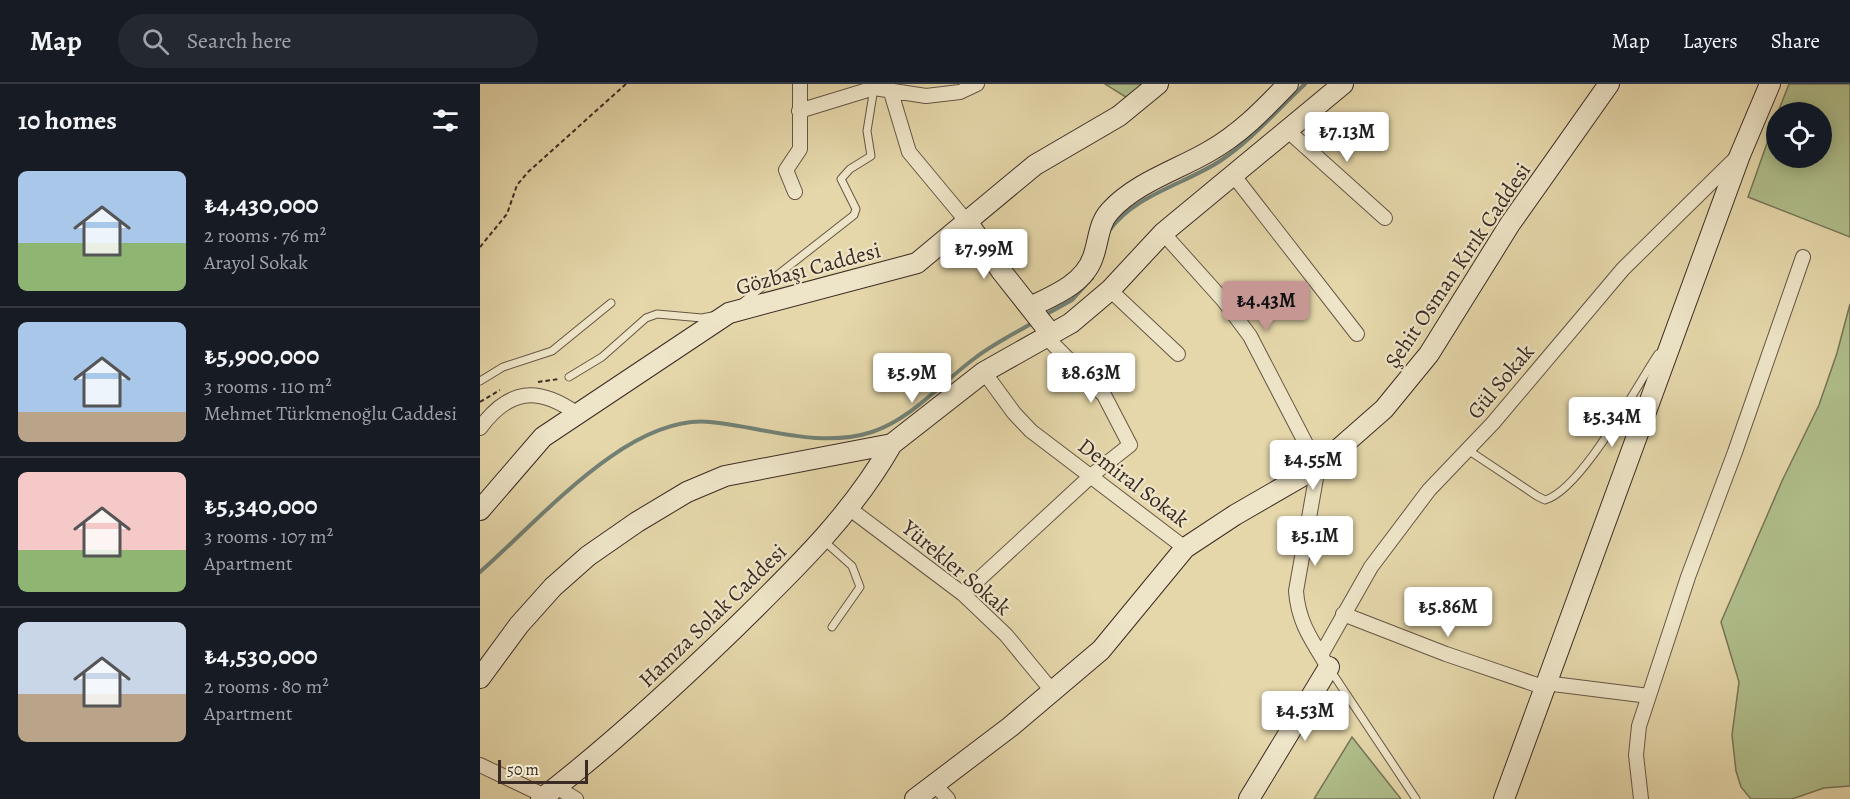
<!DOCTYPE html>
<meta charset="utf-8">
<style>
:root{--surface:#171b24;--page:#242831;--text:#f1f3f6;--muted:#9ea1a6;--line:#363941;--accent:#c59692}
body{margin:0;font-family:Alegreya,serif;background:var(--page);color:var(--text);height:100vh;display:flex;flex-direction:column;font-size:22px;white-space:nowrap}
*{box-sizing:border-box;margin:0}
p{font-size:20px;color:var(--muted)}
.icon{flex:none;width:33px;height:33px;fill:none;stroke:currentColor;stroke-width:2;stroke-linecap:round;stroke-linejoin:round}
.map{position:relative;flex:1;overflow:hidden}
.side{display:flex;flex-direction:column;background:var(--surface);width:480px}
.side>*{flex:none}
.fabs{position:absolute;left:1286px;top:18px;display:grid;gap:12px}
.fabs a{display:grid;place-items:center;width:66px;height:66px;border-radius:50%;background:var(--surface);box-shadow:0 3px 15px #0003;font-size:30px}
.scale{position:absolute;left:18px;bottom:15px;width:90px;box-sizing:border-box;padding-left:6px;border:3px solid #3c2b25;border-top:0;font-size:16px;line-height:21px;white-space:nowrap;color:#3c2b25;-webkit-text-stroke:4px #eee5c8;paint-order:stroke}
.price{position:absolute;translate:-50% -51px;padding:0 14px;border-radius:6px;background:#fff;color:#222;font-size:20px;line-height:39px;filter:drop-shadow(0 2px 3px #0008)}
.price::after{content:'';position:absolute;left:50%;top:36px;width:18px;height:14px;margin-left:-9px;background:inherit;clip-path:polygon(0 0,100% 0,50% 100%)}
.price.on{background:var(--accent);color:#111}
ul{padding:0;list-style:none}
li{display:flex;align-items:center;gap:18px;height:150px;padding:0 18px}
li+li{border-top:2px solid var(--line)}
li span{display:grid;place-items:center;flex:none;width:168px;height:120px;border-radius:9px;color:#555}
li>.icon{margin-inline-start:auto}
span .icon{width:72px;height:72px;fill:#fffc;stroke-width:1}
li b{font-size:26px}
h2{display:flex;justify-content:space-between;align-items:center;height:72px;padding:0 18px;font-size:26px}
header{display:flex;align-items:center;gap:36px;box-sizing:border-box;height:84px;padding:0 30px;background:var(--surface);border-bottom:2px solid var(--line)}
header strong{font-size:28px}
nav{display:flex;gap:33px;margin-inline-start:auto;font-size:21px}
.search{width:420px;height:54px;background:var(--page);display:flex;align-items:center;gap:15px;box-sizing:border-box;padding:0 21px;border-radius:33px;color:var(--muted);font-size:22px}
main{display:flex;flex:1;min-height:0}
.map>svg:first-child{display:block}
.green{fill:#b0bf8c;stroke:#767558;stroke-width:1.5}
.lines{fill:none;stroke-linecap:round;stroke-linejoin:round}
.stream{stroke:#728175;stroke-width:4}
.lane-casing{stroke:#665646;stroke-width:9}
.street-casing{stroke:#665646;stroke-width:16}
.secondary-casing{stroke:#3c2b25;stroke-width:22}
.path{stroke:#3c2b25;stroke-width:2;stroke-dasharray:4.5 3;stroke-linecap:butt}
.lane{stroke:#eee5c8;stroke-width:7}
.street{stroke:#eee5c8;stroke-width:14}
.secondary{stroke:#eee5c8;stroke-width:20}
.labels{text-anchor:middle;stroke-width:4.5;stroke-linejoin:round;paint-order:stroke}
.street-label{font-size:22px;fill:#3c2b25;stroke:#eee5c8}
</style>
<header>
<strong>Map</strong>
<div class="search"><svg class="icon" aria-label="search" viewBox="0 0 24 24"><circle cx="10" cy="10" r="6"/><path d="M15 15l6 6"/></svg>Search here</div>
<nav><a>Map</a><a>Layers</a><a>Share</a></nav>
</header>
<main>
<section class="side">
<h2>10 homes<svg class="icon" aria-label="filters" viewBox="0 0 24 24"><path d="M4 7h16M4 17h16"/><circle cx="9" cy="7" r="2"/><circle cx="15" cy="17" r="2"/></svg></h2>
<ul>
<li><span style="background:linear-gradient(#a9c7e8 60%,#8fb573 0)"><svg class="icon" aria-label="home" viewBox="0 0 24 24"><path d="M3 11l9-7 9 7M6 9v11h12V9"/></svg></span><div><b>₺4,430,000</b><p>2 rooms · 76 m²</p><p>Arayol Sokak</p></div></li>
<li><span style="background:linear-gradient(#a9c7e8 75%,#b9a48a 0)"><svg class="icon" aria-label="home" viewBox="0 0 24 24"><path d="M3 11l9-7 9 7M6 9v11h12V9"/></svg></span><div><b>₺5,900,000</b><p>3 rooms · 110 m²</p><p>Mehmet Türkmenoğlu Caddesi</p></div></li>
<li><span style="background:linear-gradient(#f6c9c9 65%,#8fb573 0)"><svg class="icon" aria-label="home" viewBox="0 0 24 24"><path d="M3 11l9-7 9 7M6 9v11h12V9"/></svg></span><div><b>₺5,340,000</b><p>3 rooms · 107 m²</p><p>Apartment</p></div></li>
<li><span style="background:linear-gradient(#c9d6e8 60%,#b9a48a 0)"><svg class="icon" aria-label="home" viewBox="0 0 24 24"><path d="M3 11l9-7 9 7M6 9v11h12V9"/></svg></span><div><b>₺4,530,000</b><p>2 rooms · 80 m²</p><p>Apartment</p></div></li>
</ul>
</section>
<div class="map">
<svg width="1370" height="715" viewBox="0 0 1370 715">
<rect width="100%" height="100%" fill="#e5d7aa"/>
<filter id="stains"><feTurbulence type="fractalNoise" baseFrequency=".00333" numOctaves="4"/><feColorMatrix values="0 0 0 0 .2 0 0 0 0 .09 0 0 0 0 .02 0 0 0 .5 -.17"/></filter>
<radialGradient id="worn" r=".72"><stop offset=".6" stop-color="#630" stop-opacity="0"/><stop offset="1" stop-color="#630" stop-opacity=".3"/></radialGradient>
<!-- green -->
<path class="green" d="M625,0H662L649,15Z
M1309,0H1370V153L1268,113L1296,34V74H1341V28H1298Z
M1370,220V702L1344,704L1312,715H1271L1261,703L1256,687L1252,651L1259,598L1241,538L1302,397L1339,321L1357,269Z
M872,653L921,715H834Z"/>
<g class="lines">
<!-- stream -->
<path class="stream" d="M629,147C654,111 705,100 740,77C773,55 797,26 825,0
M565,231L592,216L612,194
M0,488C59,437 148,330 230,338C284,343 339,365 392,348C432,335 462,298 495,274C513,260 534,250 554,238"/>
<!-- lane casing -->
<g class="lane-casing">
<path id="lane" d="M263,218L374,131L376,125L361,95L370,85L391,72L387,47L394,4
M89,293L122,273L166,234L177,230L222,234L232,232
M0,297L23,283L72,267L131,219
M988,366L1057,412L1065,416C1101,406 1156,303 1178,270
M343,456L372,482L380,503L352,543
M851,587L936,715"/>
</g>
<!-- street casing -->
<g class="street-casing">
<path id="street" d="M410,5L429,68L488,139
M319,27L394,4L446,12L480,8L497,0
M807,46L905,134
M754,92L877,250
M315,108L306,86L320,65V0
M683,149L744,217L770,252L838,383L816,507C818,536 830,554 845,578
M630,206L698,270
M504,288L534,329L551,347L705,464
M0,344C29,305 57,302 96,329
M370,425L483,510L526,551L573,608
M483,510L612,391L650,361L624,311L566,253
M863,530L966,570L1063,603
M841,571L891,483L949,406L1013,339L1143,185L1257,73
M1065,599L1169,612
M0,681L65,712
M455,701L468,715
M76,703L96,715
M1161,715L1156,671L1159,642L1208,493L1255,368L1323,173"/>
</g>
<!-- secondary casing -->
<g class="secondary-casing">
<path id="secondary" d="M488,139L522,188L571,250
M550,223C573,212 604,200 613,173C619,157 618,140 630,127C655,99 697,86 728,68C760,50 783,26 808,0
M0,426L63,353L249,229L437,179L555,81L639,32L678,0
M0,594L39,541L73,503L108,472L157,438L207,408L245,392L412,360L504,288L591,239L630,206L683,149L863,0
M61,715C130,662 194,603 256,543C314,486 371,432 412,360
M435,715L530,643L621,566L705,464L755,431L838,383L904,325L949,270L1030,140L1129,0
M769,715L849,583
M1024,715L1260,71L1290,0"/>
</g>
<!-- path -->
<path class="path" d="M0,163L27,130L37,101L48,88L146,0
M58,298L79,295
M0,318L20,306"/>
<!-- lane -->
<use href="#lane" class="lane"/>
<!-- street -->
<use href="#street" class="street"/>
<!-- secondary -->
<use href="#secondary" class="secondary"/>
</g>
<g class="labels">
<!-- street labels -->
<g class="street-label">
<text transform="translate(977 181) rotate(-56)" y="8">Şehit Osman Kırık Caddesi</text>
<text transform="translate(328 184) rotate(-15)" y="8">Gözbaşı Caddesi</text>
<text transform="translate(1020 297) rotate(-50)" y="8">Gül Sokak</text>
<text transform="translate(654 398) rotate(37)" y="8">Demiral Sokak</text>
<text transform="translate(477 483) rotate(40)" y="8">Yürekler Sokak</text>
<text transform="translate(232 531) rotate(-44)" y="8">Hamza Solak Caddesi</text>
</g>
</g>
<rect width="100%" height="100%" filter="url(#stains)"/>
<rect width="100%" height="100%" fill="url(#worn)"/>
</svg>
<div class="fabs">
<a><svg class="icon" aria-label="locate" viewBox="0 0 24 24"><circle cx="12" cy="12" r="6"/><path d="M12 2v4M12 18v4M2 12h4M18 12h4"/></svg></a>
</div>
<div class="scale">50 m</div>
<b class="price" style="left:867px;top:79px">₺7.13M</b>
<b class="price" style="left:504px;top:196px">₺7.99M</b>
<b class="price on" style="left:786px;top:248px">₺4.43M</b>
<b class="price" style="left:432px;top:320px">₺5.9M</b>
<b class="price" style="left:611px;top:320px">₺8.63M</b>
<b class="price" style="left:1132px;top:364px">₺5.34M</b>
<b class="price" style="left:833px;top:407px">₺4.55M</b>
<b class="price" style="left:835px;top:483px">₺5.1M</b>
<b class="price" style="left:968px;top:554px">₺5.86M</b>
<b class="price" style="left:825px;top:658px">₺4.53M</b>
</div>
</main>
